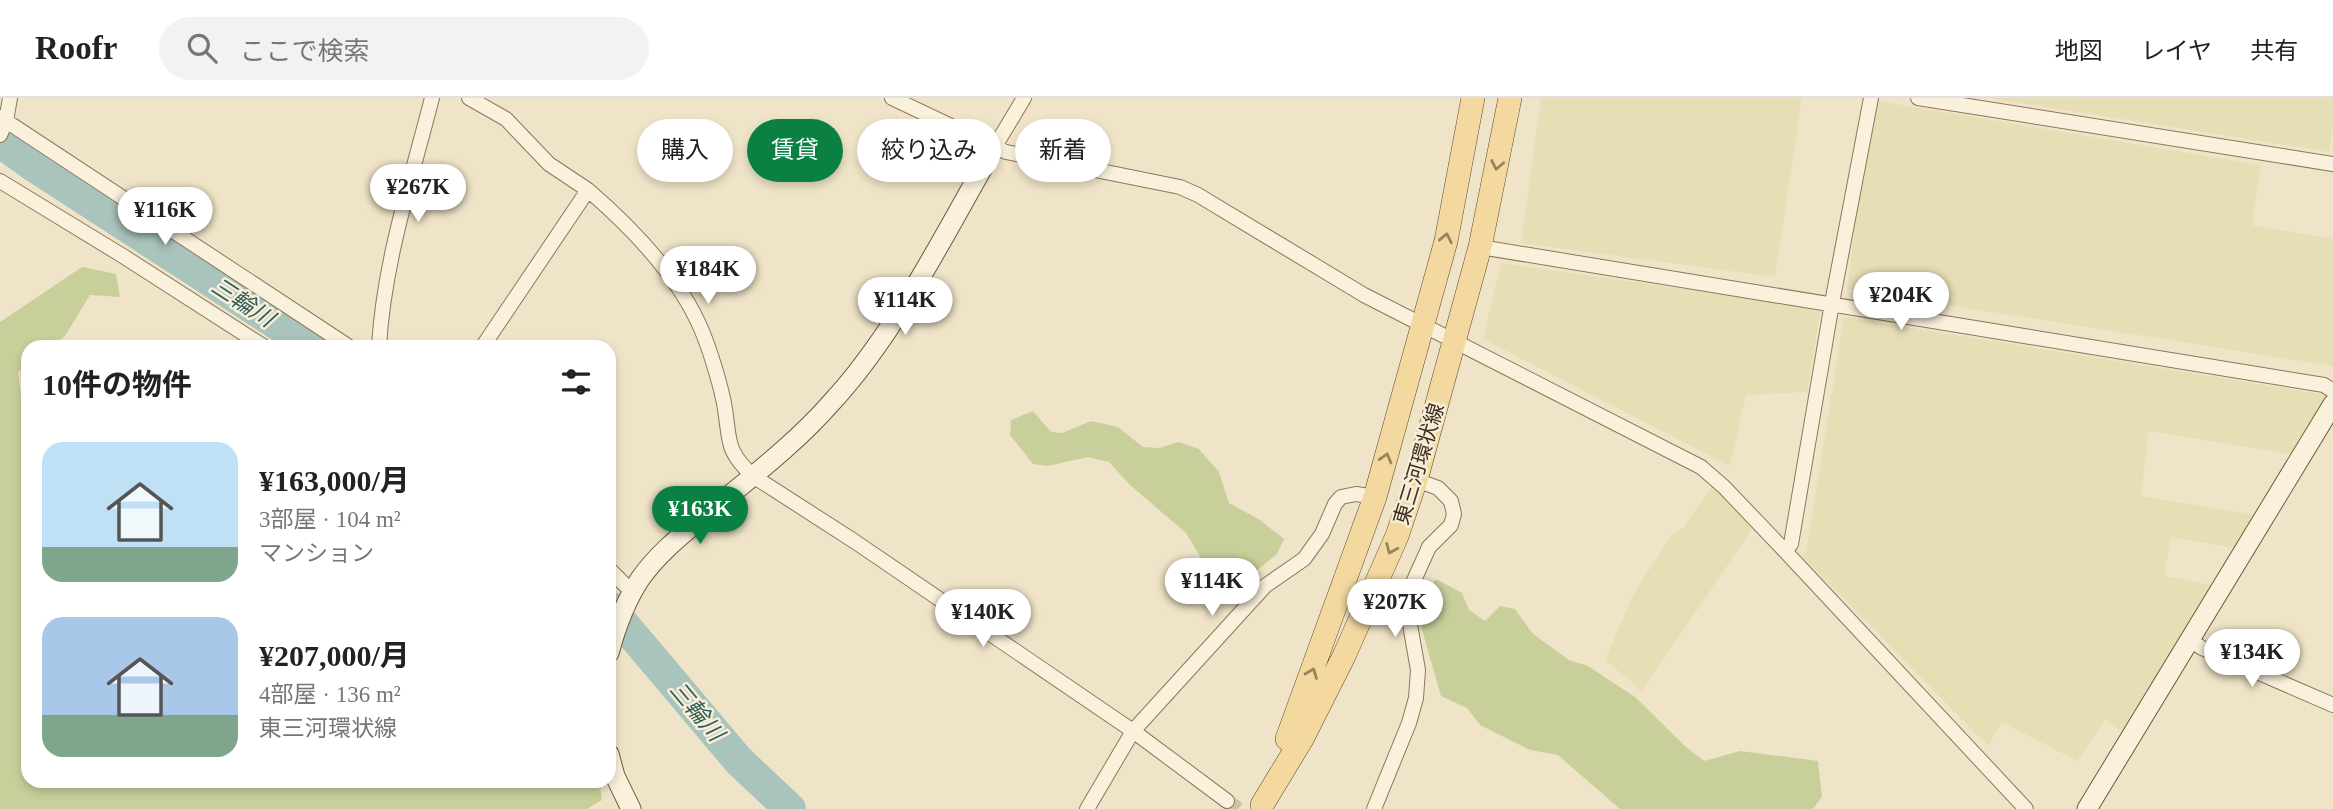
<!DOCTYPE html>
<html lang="ja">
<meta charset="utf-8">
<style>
:root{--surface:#fff;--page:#f2f2f2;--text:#222;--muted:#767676;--line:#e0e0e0;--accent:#0b8043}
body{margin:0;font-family:"Times New Roman","Noto Sans JP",serif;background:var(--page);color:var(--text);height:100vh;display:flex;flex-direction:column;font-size:26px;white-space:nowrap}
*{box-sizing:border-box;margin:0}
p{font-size:23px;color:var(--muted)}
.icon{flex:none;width:38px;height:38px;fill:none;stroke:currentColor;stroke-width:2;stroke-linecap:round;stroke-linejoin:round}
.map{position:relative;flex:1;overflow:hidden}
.sheet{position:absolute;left:21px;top:242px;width:595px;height:448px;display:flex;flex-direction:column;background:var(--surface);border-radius:21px;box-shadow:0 4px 10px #0003}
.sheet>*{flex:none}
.hud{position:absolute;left:637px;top:21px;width:665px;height:63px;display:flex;gap:14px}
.price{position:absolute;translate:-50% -60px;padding:0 16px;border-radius:24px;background:#fff;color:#222;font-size:23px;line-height:46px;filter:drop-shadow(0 2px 4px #0008)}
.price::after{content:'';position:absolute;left:50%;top:42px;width:21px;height:16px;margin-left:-10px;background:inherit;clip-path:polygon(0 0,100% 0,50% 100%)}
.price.on{background:var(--accent);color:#fff}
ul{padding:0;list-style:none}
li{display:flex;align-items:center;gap:21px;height:175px;padding:0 21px}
li span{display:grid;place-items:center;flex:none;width:196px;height:140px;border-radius:21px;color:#555}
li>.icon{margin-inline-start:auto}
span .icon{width:84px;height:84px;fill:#fffc;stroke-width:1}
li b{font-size:30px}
h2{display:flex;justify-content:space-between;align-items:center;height:84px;padding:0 21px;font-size:30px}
.chip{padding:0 24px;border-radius:32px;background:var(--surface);box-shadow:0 4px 10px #0003;font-size:24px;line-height:63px}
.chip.on{background:var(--accent);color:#fff}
header{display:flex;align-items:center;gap:42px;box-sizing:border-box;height:98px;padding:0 35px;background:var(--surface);border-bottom:2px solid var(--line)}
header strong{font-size:33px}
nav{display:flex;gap:38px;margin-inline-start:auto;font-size:24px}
.search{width:490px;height:63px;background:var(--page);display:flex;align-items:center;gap:18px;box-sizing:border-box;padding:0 24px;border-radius:38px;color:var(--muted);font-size:26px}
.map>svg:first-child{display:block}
.farmland{fill:#e6deb5}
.green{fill:#c9cf9b}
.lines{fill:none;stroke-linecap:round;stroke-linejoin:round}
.river{stroke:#a9c4bc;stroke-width:32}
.street-tunnel{stroke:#ccc0a6;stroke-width:14;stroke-dasharray:14 7;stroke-linecap:butt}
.street-casing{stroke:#8d765c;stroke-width:16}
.secondary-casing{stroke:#6f573f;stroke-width:21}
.primary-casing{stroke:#5b4430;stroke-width:24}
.street{stroke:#faf1dc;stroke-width:14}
.secondary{stroke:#faf1dc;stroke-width:19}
.primary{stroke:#f3d9a0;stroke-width:23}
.oneway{stroke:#988460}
.labels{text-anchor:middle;stroke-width:5;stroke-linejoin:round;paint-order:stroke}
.street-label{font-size:21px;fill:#3d2e20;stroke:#f7eed8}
.water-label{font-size:23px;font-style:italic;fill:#2f5d5a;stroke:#f7eed8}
</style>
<header>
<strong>Roofr</strong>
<div class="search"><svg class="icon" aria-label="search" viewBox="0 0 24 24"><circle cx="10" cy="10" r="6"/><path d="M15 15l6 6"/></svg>ここで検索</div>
<nav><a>地図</a><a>レイヤ</a><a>共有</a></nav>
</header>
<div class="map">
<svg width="2333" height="711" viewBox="0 0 2333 711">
<rect width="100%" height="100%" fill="#f0e4c8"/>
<!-- farmland -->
<path class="farmland" d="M1541,0H1802L1775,179L1521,145Z
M1989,0H2333V30L2329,54Z
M1872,2L2261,67L2252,127L2333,141V268L1847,191Z
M1501,165L1821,211L1807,294L1746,297L1730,368L1483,241Z
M1844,219L2326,297L2291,356L2149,333L2141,398L2256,417L2236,450L2171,439L2164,478L2212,487L2122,633L2105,622L2077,663L2002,624L1988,648L1803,459L1807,448Z
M1712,388L1733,408L1752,431L1642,593L1605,562L1633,497L1673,435L1683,430Z"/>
<!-- green -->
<path class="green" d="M82,169L116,176L120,199L90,197L65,238L51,248H28V266L18,274L22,308L28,313V682H599L602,702L587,711H0V224Z
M1033,313L1051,334L1062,335L1091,323L1118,329L1143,349L1159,350L1179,344L1199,351L1219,374L1229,405L1260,422L1284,441L1277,456L1232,492L1215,483L1186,435L1129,386L1109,364L1088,359L1048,368L1033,366L1010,337L1011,322Z
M1436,481L1462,495L1469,512L1485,523L1500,508L1515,511L1533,536L1569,562L1588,568L1635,599L1686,649L1704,663L1740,653L1818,663L1822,699L1813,711H1620L1558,657L1530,652L1480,627L1467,610L1441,598L1422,532L1421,502Z"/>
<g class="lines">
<!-- river -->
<path class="river" d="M0,44L31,66L311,248
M609,509L739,663L790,711"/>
<!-- street-tunnel -->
<path class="street-tunnel" d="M1227,703L1239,711"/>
<!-- street casing -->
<g class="street-casing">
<path id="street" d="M469,0L506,21L549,66L588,92L483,248
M892,0L1006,54L1180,89L1198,97L1364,197L1701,369L1724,389L1785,453L2026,711
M1918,0L2333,66
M0,19L348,248
M0,37L6,23L10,0
M994,50L1024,0
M0,83L123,158L263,248
M588,92C631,129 680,180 702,233C710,252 722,291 725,311C730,344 726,353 753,378L854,443L1133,633L1227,703
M1480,149L2324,287L2333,293
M379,248C384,164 411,82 432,0
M1785,453L1791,446L1832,205L1871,0
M609,471L633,495
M2190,542L2202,550L2333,607
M1087,711L1133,633L1265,488L1304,461L1322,436L1335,406L1341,399L1356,396L1375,399
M1374,711L1409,625L1416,600L1418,572L1409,521L1411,489L1429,449L1451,427L1454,416L1451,403L1438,390L1416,382"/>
</g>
<!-- secondary casing -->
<g class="secondary-casing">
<path id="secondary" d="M609,555C616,529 625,504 640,481C658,455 684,435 708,415C750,380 795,346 831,305C896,235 946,133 994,50
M609,656L615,678L631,711
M2087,711L2333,306"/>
</g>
<!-- primary casing -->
<g class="primary-casing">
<path id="primary" d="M1287,641L1375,399L1446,143L1473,0
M1262,707L1302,641L1344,558L1397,438L1416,382L1480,149L1510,0"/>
</g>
<!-- street -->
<use href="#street" class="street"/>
<!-- secondary -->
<use href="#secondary" class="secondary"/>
<!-- primary -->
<use href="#primary" class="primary"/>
</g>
<!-- one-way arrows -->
<defs><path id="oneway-chevron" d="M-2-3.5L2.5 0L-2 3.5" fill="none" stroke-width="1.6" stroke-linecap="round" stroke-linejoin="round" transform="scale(1.75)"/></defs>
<g class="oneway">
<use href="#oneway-chevron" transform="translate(1497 67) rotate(101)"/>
<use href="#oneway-chevron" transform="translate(1446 140) rotate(-78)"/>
<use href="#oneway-chevron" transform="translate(1386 360) rotate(-74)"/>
<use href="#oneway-chevron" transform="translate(1391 451) rotate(113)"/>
<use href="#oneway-chevron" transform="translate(1312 575) rotate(-69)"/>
</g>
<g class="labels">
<!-- street labels -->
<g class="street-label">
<text transform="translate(1419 366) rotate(-73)" y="7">東三河環状線</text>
</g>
<!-- water labels -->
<g class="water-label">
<text transform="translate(243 204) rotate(33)" y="8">三輪川</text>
<text transform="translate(697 613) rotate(50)" y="8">三輪川</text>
</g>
</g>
</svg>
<b class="price" style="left:418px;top:126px">¥267K</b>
<b class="price" style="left:165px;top:149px">¥116K</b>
<b class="price" style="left:708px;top:208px">¥184K</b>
<b class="price" style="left:1901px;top:234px">¥204K</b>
<b class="price" style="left:905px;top:239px">¥114K</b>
<b class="price on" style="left:700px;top:448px">¥163K</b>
<b class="price" style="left:1212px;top:520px">¥114K</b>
<b class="price" style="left:1395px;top:541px">¥207K</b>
<b class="price" style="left:983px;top:551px">¥140K</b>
<b class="price" style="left:2252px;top:591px">¥134K</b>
<div class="hud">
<a class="chip">購入</a>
<a class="chip on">賃貸</a>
<a class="chip">絞り込み</a>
<a class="chip">新着</a>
</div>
<section class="sheet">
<h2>10件の物件<svg class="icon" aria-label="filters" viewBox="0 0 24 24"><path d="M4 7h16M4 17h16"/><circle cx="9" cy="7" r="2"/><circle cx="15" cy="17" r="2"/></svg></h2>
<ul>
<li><span style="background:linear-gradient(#bfe0f5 75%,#7fa58c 0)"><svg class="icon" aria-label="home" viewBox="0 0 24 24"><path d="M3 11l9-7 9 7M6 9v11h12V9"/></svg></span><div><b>¥163,000/月</b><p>3部屋 · 104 m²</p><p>マンション</p></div></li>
<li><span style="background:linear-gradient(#a9c7e8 70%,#7fa58c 0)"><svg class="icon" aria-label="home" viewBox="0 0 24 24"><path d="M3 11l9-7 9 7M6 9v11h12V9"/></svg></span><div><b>¥207,000/月</b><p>4部屋 · 136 m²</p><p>東三河環状線</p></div></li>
</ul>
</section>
</div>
